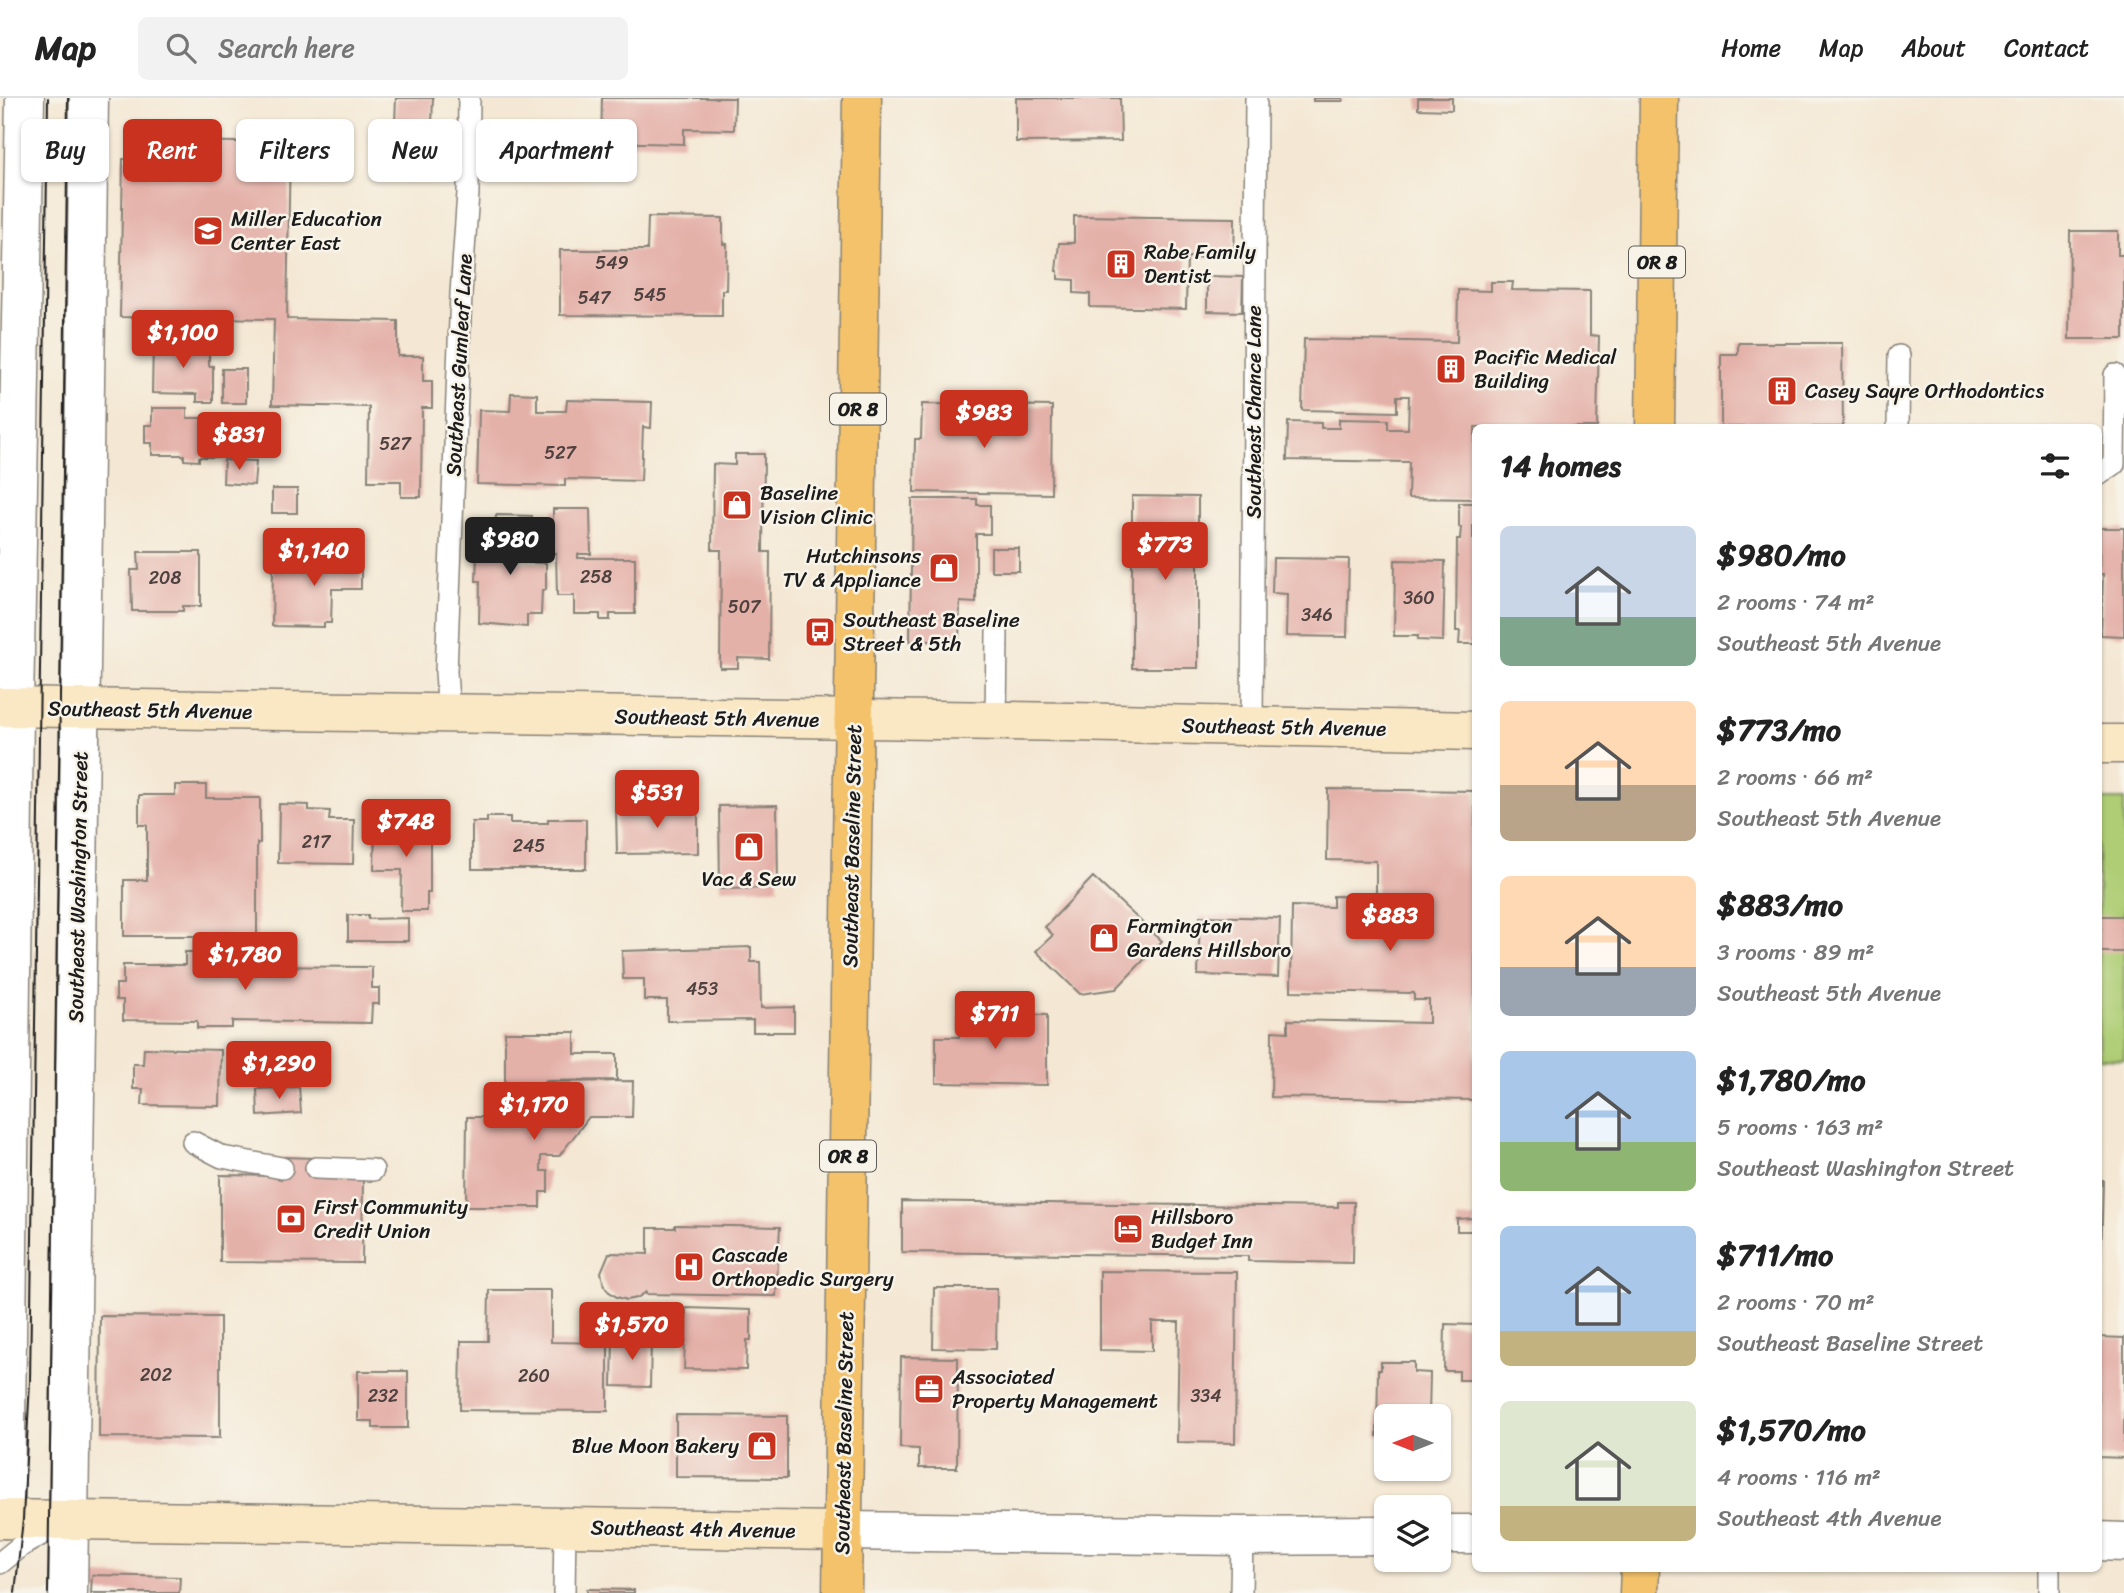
<!DOCTYPE html>
<meta charset="utf-8">
<style>
:root{--surface:#fff;--page:#f2f2f2;--text:#222;--muted:#767676;--line:#e0e0e0;--accent:#c8321e}
body{margin:0;font-family:Sriracha,sans-serif;background:var(--page);color:var(--text);height:100vh;display:flex;flex-direction:column;font-size:26px;white-space:nowrap}
*{box-sizing:border-box;margin:0}
p{font-size:23px;color:var(--muted)}
.icon{flex:none;width:38px;height:38px;fill:none;stroke:currentColor;stroke-width:2;stroke-linecap:round;stroke-linejoin:round}
.map{position:relative;flex:1;overflow:hidden}
.drawer{position:absolute;left:1472px;top:326px;width:630px;height:1148px;display:flex;flex-direction:column;background:var(--surface);border-radius:10px;box-shadow:0 2px 5px #0004}
.drawer>*{flex:none}
.top-card{position:absolute;left:21px;top:21px;width:665px;height:63px;display:flex;gap:14px}
.needle{width:46px;rotate:270deg}
.controls{position:absolute;left:1374px;top:1306px;display:grid;gap:14px}
.controls a{display:grid;place-items:center;width:77px;height:77px;border-radius:10px;background:var(--surface);box-shadow:0 2px 5px #0004;font-size:35px}
.price{position:absolute;translate:-50% -60px;padding:0 16px;border-radius:7px;background:var(--accent);color:#fff;font-size:23px;line-height:46px;filter:drop-shadow(0 2px 4px #0008)}
.price::after{content:'';position:absolute;left:50%;top:42px;width:21px;height:16px;margin-left:-10px;background:inherit;clip-path:polygon(0 0,100% 0,50% 100%)}
.price.selected{background:#222;color:#fff}
ul{padding:0;list-style:none}
li{display:flex;align-items:center;gap:21px;height:175px;padding:0 28px}
li span{display:grid;place-items:center;flex:none;width:196px;height:140px;border-radius:10px;color:#555}
li>.icon{margin-inline-start:auto}
span .icon{width:84px;height:84px;fill:#fffc;stroke-width:1}
li b{font-size:30px}
h2{display:flex;justify-content:space-between;align-items:center;height:84px;padding:0 28px;font-size:30px}
.pill{padding:0 24px;border-radius:10px;background:var(--surface);box-shadow:0 2px 5px #0004;font-size:24px;line-height:63px}
.pill.selected{background:var(--accent);color:#fff}
header{display:flex;align-items:center;gap:42px;box-sizing:border-box;height:98px;padding:0 35px;background:var(--surface);border-bottom:2px solid var(--line)}
header strong{font-size:33px}
nav{display:flex;gap:38px;margin-inline-start:auto;font-size:24px}
.search{width:490px;height:63px;background:var(--page);display:flex;align-items:center;gap:18px;box-sizing:border-box;padding:0 24px;border-radius:10px;color:var(--muted);font-size:26px}
.map>svg:first-child{display:block}
.green{fill:#aecd75;stroke:#657448;stroke-width:2}
.building{fill:#e4b1a9}
.lines{fill:none;stroke-linecap:round;stroke-linejoin:round}
.lane-casing{stroke:#888278;stroke-width:24}
.street-casing{stroke:#888278;stroke-width:41}
.secondary-casing{stroke:#888278;stroke-width:41}
.highway-casing{stroke:#888278;stroke-width:41}
.lane{stroke:#fff;stroke-width:21}
.street{stroke:#fff;stroke-width:38}
.secondary{stroke:#fae7c3;stroke-width:38}
.highway{stroke:#f3c26a;stroke-width:38}
.tram{stroke:#1c1c1c;stroke-width:2}
.labels{text-anchor:middle;stroke-width:5;stroke-linejoin:round;paint-order:stroke}
.number-label{font-size:18px;fill:#4e413f}
.shield{fill:#f7f3e8;stroke:#5e5c59;stroke-width:2}
.shield-label{font-size:19px;font-weight:bold;fill:#1c1c1c}
.poi-label{font-size:21px;fill:#1c1c1c;stroke:#f7f3e8;text-anchor:start}
.street-label{font-size:21px;fill:#1c1c1c;stroke:#f7f3e8}
</style>
<header>
<strong>Map</strong>
<div class="search"><svg class="icon" aria-label="search" viewBox="0 0 24 24"><circle cx="10" cy="10" r="6"/><path d="M15 15l6 6"/></svg>Search here</div>
<nav><a>Home</a><a>Map</a><a>About</a><a>Contact</a></nav>
</header>
<div class="map">
<svg width="2124" height="1495" viewBox="0 0 2124 1495">
<rect width="100%" height="100%" fill="#f7f3e8"/>
<filter id="ink" filterUnits="userSpaceOnUse"><feTurbulence type="fractalNoise" baseFrequency=".0143" numOctaves="2"/><feDisplacementMap in="SourceGraphic" scale="14" xChannelSelector="R" yChannelSelector="G"/><feConvolveMatrix kernelMatrix="1 2 1 2 8 2 1 2 1" color-interpolation-filters="sRGB"/></filter>
<filter id="wash" filterUnits="userSpaceOnUse"><feTurbulence type="fractalNoise" baseFrequency=".00686" numOctaves="4" result="noise"/><feDisplacementMap in="SourceGraphic" scale="28" xChannelSelector="R" yChannelSelector="G"/><feGaussianBlur stdDeviation="1.57" result="paint"/><feColorMatrix in="noise" values="0 0 0 0 0 0 0 0 0 0 0 0 0 0 0 0 0 1.4 0 .05"/><feComposite in="paint" operator="in"/></filter>
<g filter="url(#wash)">
<rect width="100%" height="100%" fill="#f4e8d4"/>
<!-- green -->
<path class="green" d="M2098,702H2124V961L2098,960Z"/>
<g id="blocks">
<!-- building -->
<path class="building" d="M396,0H433L432,26L395,25Z
M602,0H735L734,32L684,31V46L601,44Z
M1016,0H1120L1121,43L1016,44Z
M1313,0H1343V3H1313Z
M1418,0H1452V12L1418,11Z
M178,43L290,45L287,221L398,223V258H423V283H432V310H422L421,399H401V383H368L369,309L272,307L274,221L120,219L123,61H165V51L178,52Z
M1074,118L1235,120L1234,160L1187,159L1186,211L1090,209V196L1074,195V182L1058,181V173H1056L1059,145H1074Z
M648,119L723,120V146H727L726,192H722V218L560,217V152H647Z
M2070,133H2118V157H2124V241H2069Z
M1207,178L1243,179L1242,214L1207,213Z
M1491,184H1513L1512,192L1590,193V237L1599,238L1597,329H1475V401L1408,400L1409,364L1287,362L1288,324L1321,325V330H1339V321L1388,322V331H1408L1409,298H1397V314L1302,312L1304,241L1457,244L1458,192L1491,193Z
M153,245H209V268H213V304H197V296L152,295Z
M1738,245H1842L1843,329H1721V256H1738Z
M222,271H246V305H222Z
M511,295L537,296V313H566L567,302L652,304L651,330L643,329L641,383L565,381V388L477,386L479,312L510,313Z
M922,306L1052,308L1051,396L914,394L915,341H921Z
M152,310H187V320H221L220,359H199V363L184,362V357H152V345H145V327H152Z
M735,356H764L763,454H770L769,561L738,560V570H720L721,452H712L713,366L735,367Z
M224,362L256,363L254,387L223,385Z
M272,391H297V415H272Z
M1132,398L1198,399V570H1132Z
M912,401H977V407H990V436H976V505L960,504L959,543H910Z
M1459,405H1475V428H1473V441H1475V546H1459L1460,533H1456L1457,441H1460L1461,429H1459Z
M553,411H590L591,456H578V460H635V516H610V522H600V516H574V498H557L556,455H553Z
M496,417L532,418V442L518,441V464L546,465V492H542L541,517H527V529L479,525L480,483H476L477,457H502V441H495Z
M2100,430H2124V538L2101,537L2103,476H2099Z
M323,449L361,450V491H332L331,525H324V529L272,528L273,470H323Z
M991,450H1019V473H991Z
M138,454H201V508H183V513H132L131,472H139Z
M1273,460L1349,461L1347,539L1286,538L1287,496L1272,495Z
M1395,462L1445,463L1443,543L1417,542L1418,538H1394Z
M175,687H206V700H260V745H257V838H124V782H147V727H139V697H175Z
M1328,691L1475,693V1002L1271,999L1272,933L1288,934V922L1429,925V902H1414V895L1291,893L1292,808L1333,809V798L1376,799V763L1327,762Z
M279,706L309,707V712L330,713L329,722H354L353,766L278,765Z
M777,707L778,790L720,791L719,708Z
M698,709V755L617,756L616,710Z
M487,719H510V725H548V721H586V771H472V724H487Z
M375,724H430V795H427V813H401L402,772H374Z
M1093,779L1162,843L1116,891L1080,896L1036,853L1053,837L1045,829Z
M348,817H368V821L408,820V843H348Z
M1200,818L1280,820L1278,879L1198,877Z
M2098,818H2124V854H2098Z
M751,849V864H760L761,910L794,909V934H753V922L667,923V902H644V881H623L622,853Z
M185,854H243V868L372,869V890H379V906H372L371,925L232,923V930H197V923L123,922V902H116V886H123V867H185Z
M959,916L1047,917V987L936,985V939H959Z
M505,934H575V956H617V982L544,983V993H505Z
M144,950L221,952L220,1008L142,1007L143,991H133V966H143Z
M633,983L632,1019H589L559,1058H541V1073H548V1094H540V1109H466L467,1019H546V984Z
M299,989L301,1015L258,1018L257,991Z
M282,1059L316,1060L363,1079L362,1165L220,1164V1077L282,1078Z
M2098,1082H2103L2101,1164H2098Z
M902,1103L1338,1109V1104H1354L1353,1165L1248,1163V1158L902,1154Z
M1475,1120V1133H1457V1121Z
M675,1127L780,1129L776,1198L646,1196V1194L637,1200L627,1202L617,1199L608,1193L603,1184L601,1174L609,1155L648,1156V1130H675Z
M1100,1173L1237,1174L1235,1345L1177,1344L1179,1224H1152V1253L1100,1252Z
M934,1190H997L996,1251L933,1250Z
M489,1192H551V1244L608,1245V1313L460,1312L461,1243H488Z
M686,1210L751,1212V1242H747L746,1272L684,1271Z
M100,1218L220,1219V1340L99,1339Z
M1445,1226L1475,1227V1282H1459V1273H1444Z
M613,1239L651,1240L650,1289L612,1288Z
M2098,1239L2124,1240V1360L2098,1359Z
M901,1259L958,1260L957,1370H919V1351L900,1350Z
M1381,1264H1414V1274L1430,1275L1429,1318H1386V1351H1381L1382,1339L1377,1338L1378,1272H1381Z
M358,1273H408V1330H373V1323H358Z
M676,1317L787,1318V1380L676,1379Z
M92,1477L180,1479L179,1495H91Z
M587,1491L634,1492V1495H587Z"/>
</g>
</g>
<g filter="url(#ink)">
<use href="#blocks" fill-opacity="0" stroke="#888278" stroke-width="2"/>
<g class="lines">
<!-- lane casing -->
<g class="lane-casing">
<path id="lane" d="M1898,329L1899,258
M2098,377L2114,366L2115,277
M449,617L446,574L461,196L468,95L469,0
M996,623L997,534
M1252,628L1256,0
M193,1044L222,1059L282,1070
M316,1070L373,1072
M0,1465L21,1448L56,1428
M564,1495L565,1429
M1241,1495L1242,1438
M2049,1495V1470"/>
</g>
<!-- street casing -->
<g class="street-casing">
<path id="street" d="M5,1421L14,610L25,0
M843,1433L1242,1438L1386,1437
M1438,1436H1475
M2098,1443L2124,1444
M68,1495L89,0"/>
</g>
<!-- secondary casing -->
<g class="secondary-casing">
<path id="secondary" d="M0,609L1071,624L1475,633
M2098,646H2124
M0,1421L843,1433"/>
</g>
<!-- highway casing -->
<g class="highway-casing">
<path id="highway" d="M1655,329L1659,0
M842,1495L862,0
M1639,1495L1640,1470"/>
</g>
<!-- lane -->
<use href="#lane" class="lane"/>
<!-- street -->
<use href="#street" class="street"/>
<!-- secondary -->
<use href="#secondary" class="secondary"/>
<!-- highway -->
<use href="#highway" class="highway"/>
<!-- tram -->
<path class="tram" d="M15,1495L23,1421L30,1283L48,0
M48,1495L68,0"/>
</g>
</g>
<!-- icons -->
<defs>
<g id="school-square" transform="scale(1.575)"><rect x="-9" y="-9" width="18" height="18" rx="4" fill="#c8321e" stroke="#f7f3e8"/><path d="M0-5L7-2L0 1L-7-2ZM-4 1L0 2.5L4 1V4Q0 6-4 4Z" fill="#fff"/></g>
<g id="building-square" transform="scale(1.575)"><rect x="-9" y="-9" width="18" height="18" rx="4" fill="#c8321e" stroke="#f7f3e8"/><path d="M-4-6H4V6H1V3H-1V6H-4ZM-2.5-4.3h1.7v1.8h-1.7ZM.8-4.3h1.7v1.8H.8ZM-2.5-1h1.7V.8h-1.7ZM.8-1h1.7V.8H.8Z" fill="#fff"/></g>
<g id="shop-square" transform="scale(1.575)"><rect x="-9" y="-9" width="18" height="18" rx="4" fill="#c8321e" stroke="#f7f3e8"/><path d="M-5-2.5h2.3a2.7 3.5 0 0 1 5.4 0H5L5.5 6h-11ZM-1.5-2.5h3a1.5 2.3 0 0 0-3 0Z" fill="#fff"/></g>
<g id="bus-square" transform="scale(1.575)"><rect x="-9" y="-9" width="18" height="18" rx="4" fill="#c8321e" stroke="#f7f3e8"/><path d="M-5-6H5V4H4V6H2V4H-2V6H-4V4H-5ZM-3.5-4V0h7V-4ZM-3.5 1.2v1.5H-2V1.2ZM2 1.2v1.5H3.5V1.2Z" fill="#fff"/></g>
<g id="bank-square" transform="scale(1.575)"><rect x="-9" y="-9" width="18" height="18" rx="4" fill="#c8321e" stroke="#f7f3e8"/><path d="M-6-4H6V4H-6ZM0-2.3a2.3 2.3 0 1 0 0 4.6a2.3 2.3 0 1 0 0-4.6Z" fill="#fff"/></g>
<g id="hotel-square" transform="scale(1.575)"><rect x="-9" y="-9" width="18" height="18" rx="4" fill="#c8321e" stroke="#f7f3e8"/><path d="M-6-4.5h1.5V1H6V5H4.5V3h-9V5H-6ZM-4 0a1.8 1.8 0 1 1 3.6 0ZM.5 0V-2.5h3Q6-2.5 6 0Z" fill="#fff"/></g>
<g id="hospital-square" transform="scale(1.575)"><rect x="-9" y="-9" width="18" height="18" rx="4" fill="#c8321e" stroke="#f7f3e8"/><path d="M-5-5h3v3.5h4V-5h3V5h-3V1.5h-4V5h-3Z" fill="#fff"/></g>
<g id="office-square" transform="scale(1.575)"><rect x="-9" y="-9" width="18" height="18" rx="4" fill="#c8321e" stroke="#f7f3e8"/><path d="M-6-3h4V-5.5h4V-3h4V5H-6ZM-1-4.5V-3h2v-1.5ZM-6 0V1H6V0Z" fill="#fff"/></g>
</defs>
<g fill-rule="evenodd">
<use href="#school-square" x="208" y="133"/>
<use href="#building-square" x="1121" y="166"/>
<use href="#building-square" x="1451" y="271"/>
<use href="#building-square" x="1782" y="293"/>
<use href="#shop-square" x="737" y="407"/>
<use href="#shop-square" x="944" y="470"/>
<use href="#bus-square" x="820" y="534"/>
<use href="#shop-square" x="749" y="749"/>
<use href="#shop-square" x="1104" y="840"/>
<use href="#bank-square" x="291" y="1121"/>
<use href="#hotel-square" x="1128" y="1131"/>
<use href="#hospital-square" x="689" y="1169"/>
<use href="#office-square" x="929" y="1291"/>
<use href="#shop-square" x="762" y="1348"/>
</g>
<g class="labels">
<!-- number labels -->
<g class="number-label">
<text x="612" y="171">549</text>
<text x="650" y="203">545</text>
<text x="594" y="206">547</text>
<text x="395" y="352">527</text>
<text x="560" y="361">527</text>
<text x="596" y="485">258</text>
<text x="165" y="486">208</text>
<text x="1419" y="506">360</text>
<text x="744" y="515">507</text>
<text x="1317" y="523">346</text>
<text x="316" y="750">217</text>
<text x="529" y="754">245</text>
<text x="702" y="897">453</text>
<text x="156" y="1283">202</text>
<text x="534" y="1284">260</text>
<text x="383" y="1304">232</text>
<text x="1206" y="1304">334</text>
</g>
<!-- shield labels -->
<g class="shield">
<rect x="1629" y="148.5" width="56" height="31" rx="5"/>
<rect x="830" y="295.5" width="56" height="31" rx="5"/>
<rect x="820" y="1042.5" width="56" height="31" rx="5"/>
</g>
<g class="shield-label">
<text x="1657" y="171">OR 8</text>
<text x="858" y="318">OR 8</text>
<text x="848" y="1065">OR 8</text>
</g>
<!-- poi labels -->
<g class="poi-label">
<text x="231" y="128">Miller Education<tspan x="231" dy="24">Center East</tspan></text>
<text x="1144" y="161">Rabe Family<tspan x="1144" dy="24">Dentist</tspan></text>
<text x="1474" y="266">Pacific Medical<tspan x="1474" dy="24">Building</tspan></text>
<text x="1805" y="300">Casey Sayre Orthodontics</text>
<text x="760" y="402">Baseline<tspan x="760" dy="24">Vision Clinic</tspan></text>
<text x="921" y="465" text-anchor="end">Hutchinsons<tspan x="921" dy="24">TV &amp; Appliance</tspan></text>
<text x="843" y="529">Southeast Baseline<tspan x="843" dy="24">Street &amp; 5th</tspan></text>
<text x="749" y="788" text-anchor="middle">Vac &amp; Sew</text>
<text x="1127" y="835">Farmington<tspan x="1127" dy="24">Gardens Hillsboro</tspan></text>
<text x="314" y="1116">First Community<tspan x="314" dy="24">Credit Union</tspan></text>
<text x="1151" y="1126">Hillsboro<tspan x="1151" dy="24">Budget Inn</tspan></text>
<text x="712" y="1164">Cascade<tspan x="712" dy="24">Orthopedic Surgery</tspan></text>
<text x="952" y="1286">Associated<tspan x="952" dy="24">Property Management</tspan></text>
<text x="739" y="1355" text-anchor="end">Blue Moon Bakery</text>
</g>
<!-- street labels -->
<g class="street-label">
<text transform="translate(459 267) rotate(-87)" y="7">Southeast Gumleaf Lane</text>
<text transform="translate(1254 314) rotate(-90)" y="7">Southeast Chance Lane</text>
<text transform="translate(150 612) rotate(1)" y="7">Southeast 5th Avenue</text>
<text transform="translate(717 620) rotate(1)" y="7">Southeast 5th Avenue</text>
<text transform="translate(1284 629) rotate(1)" y="7">Southeast 5th Avenue</text>
<text transform="translate(852 748) rotate(-89)" y="7">Southeast Baseline Street</text>
<text transform="translate(78 789) rotate(-89)" y="7">Southeast Washington Street</text>
<text transform="translate(844 1335) rotate(-89)" y="7">Southeast Baseline Street</text>
<text transform="translate(693 1431) rotate(1)" y="7">Southeast 4th Avenue</text>
</g>
</g>
</svg>
<div class="controls">
<a><svg class="needle" viewBox="-14 -14 28 28"><path d="M0-13l5 13h-10z" fill="#e53935"/><path d="M0 13l5-13h-10z" fill="#767676"/></svg></a>
<a><svg class="icon" aria-label="layers" viewBox="0 0 24 24"><path d="M12 4l9 5-9 5-9-5zM3 14l9 5 9-5"/></svg></a>
</div>
<b class="price" style="left:183px;top:272px">$1,100</b>
<b class="price" style="left:984px;top:352px">$983</b>
<b class="price" style="left:239px;top:374px">$831</b>
<b class="price selected" style="left:510px;top:479px">$980</b>
<b class="price" style="left:1165px;top:484px">$773</b>
<b class="price" style="left:314px;top:490px">$1,140</b>
<b class="price" style="left:657px;top:732px">$531</b>
<b class="price" style="left:406px;top:761px">$748</b>
<b class="price" style="left:1390px;top:855px">$883</b>
<b class="price" style="left:245px;top:894px">$1,780</b>
<b class="price" style="left:995px;top:953px">$711</b>
<b class="price" style="left:279px;top:1003px">$1,290</b>
<b class="price" style="left:534px;top:1044px">$1,170</b>
<b class="price" style="left:632px;top:1264px">$1,570</b>
<div class="top-card">
<a class="pill">Buy</a>
<a class="pill selected">Rent</a>
<a class="pill">Filters</a>
<a class="pill">New</a>
<a class="pill">Apartment</a>
</div>
<section class="drawer">
<h2>14 homes<svg class="icon" aria-label="filters" viewBox="0 0 24 24"><path d="M4 7h16M4 17h16"/><circle cx="9" cy="7" r="2"/><circle cx="15" cy="17" r="2"/></svg></h2>
<ul>
<li><span style="background:linear-gradient(#c9d6e8 65%,#7fa58c 0)"><svg class="icon" aria-label="home" viewBox="0 0 24 24"><path d="M3 11l9-7 9 7M6 9v11h12V9"/></svg></span><div><b>$980/mo</b><p>2 rooms · 74 m²</p><p>Southeast 5th Avenue</p></div></li>
<li><span style="background:linear-gradient(#ffd9b3 60%,#b9a48a 0)"><svg class="icon" aria-label="home" viewBox="0 0 24 24"><path d="M3 11l9-7 9 7M6 9v11h12V9"/></svg></span><div><b>$773/mo</b><p>2 rooms · 66 m²</p><p>Southeast 5th Avenue</p></div></li>
<li><span style="background:linear-gradient(#ffd9b3 65%,#9aa5b1 0)"><svg class="icon" aria-label="home" viewBox="0 0 24 24"><path d="M3 11l9-7 9 7M6 9v11h12V9"/></svg></span><div><b>$883/mo</b><p>3 rooms · 89 m²</p><p>Southeast 5th Avenue</p></div></li>
<li><span style="background:linear-gradient(#a9c7e8 65%,#8fb573 0)"><svg class="icon" aria-label="home" viewBox="0 0 24 24"><path d="M3 11l9-7 9 7M6 9v11h12V9"/></svg></span><div><b>$1,780/mo</b><p>5 rooms · 163 m²</p><p>Southeast Washington Street</p></div></li>
<li><span style="background:linear-gradient(#a9c7e8 75%,#c2b280 0)"><svg class="icon" aria-label="home" viewBox="0 0 24 24"><path d="M3 11l9-7 9 7M6 9v11h12V9"/></svg></span><div><b>$711/mo</b><p>2 rooms · 70 m²</p><p>Southeast Baseline Street</p></div></li>
<li><span style="background:linear-gradient(#dfe7d0 75%,#c2b280 0)"><svg class="icon" aria-label="home" viewBox="0 0 24 24"><path d="M3 11l9-7 9 7M6 9v11h12V9"/></svg></span><div><b>$1,570/mo</b><p>4 rooms · 116 m²</p><p>Southeast 4th Avenue</p></div></li>
</ul>
</section>
</div>
